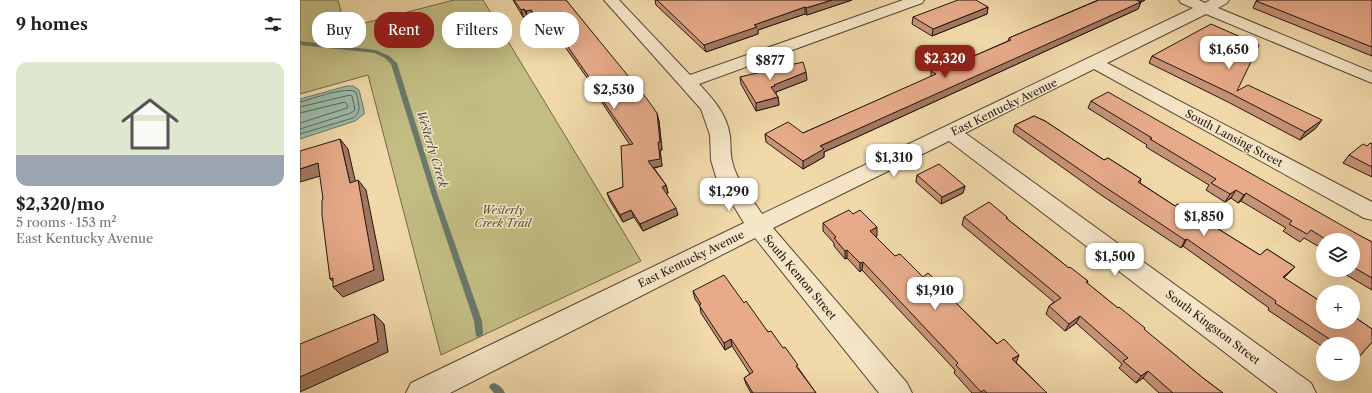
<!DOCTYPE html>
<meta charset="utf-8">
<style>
:root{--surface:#fff;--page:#f2f2f2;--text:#202124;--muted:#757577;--line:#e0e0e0;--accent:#8f2418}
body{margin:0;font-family:"Libre Caslon Text",serif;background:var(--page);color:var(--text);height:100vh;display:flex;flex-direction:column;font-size:15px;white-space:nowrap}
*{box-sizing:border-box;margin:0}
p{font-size:13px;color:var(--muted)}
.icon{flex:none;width:22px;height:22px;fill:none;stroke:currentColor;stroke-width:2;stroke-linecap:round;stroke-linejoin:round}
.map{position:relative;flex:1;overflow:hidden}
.sheet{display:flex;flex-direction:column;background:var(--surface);width:300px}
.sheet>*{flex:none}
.banner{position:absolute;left:12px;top:12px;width:380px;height:36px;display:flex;gap:8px}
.tools{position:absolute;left:1016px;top:233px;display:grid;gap:8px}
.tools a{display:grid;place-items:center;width:44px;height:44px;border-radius:50%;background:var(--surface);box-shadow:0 4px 16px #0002;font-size:20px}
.price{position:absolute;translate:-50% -34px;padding:0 9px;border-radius:8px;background:#fff;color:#222;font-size:13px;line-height:26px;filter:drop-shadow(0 1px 2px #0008)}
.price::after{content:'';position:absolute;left:50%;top:24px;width:12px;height:9px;margin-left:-6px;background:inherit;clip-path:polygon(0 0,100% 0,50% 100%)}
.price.selected{background:var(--accent);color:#fff}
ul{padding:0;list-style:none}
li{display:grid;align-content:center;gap:8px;height:212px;padding:0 16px}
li+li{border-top:1px solid var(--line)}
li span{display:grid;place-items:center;height:124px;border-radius:12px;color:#555}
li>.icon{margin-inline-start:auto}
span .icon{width:72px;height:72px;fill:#fffc;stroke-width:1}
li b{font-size:17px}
h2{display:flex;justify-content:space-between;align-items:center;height:48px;padding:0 16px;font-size:17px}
.chip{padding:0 14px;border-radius:16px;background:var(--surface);box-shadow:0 4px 16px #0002;font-size:14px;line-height:36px}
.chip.selected{background:var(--accent);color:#fff}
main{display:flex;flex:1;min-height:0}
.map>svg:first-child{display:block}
.green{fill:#c2bd83;stroke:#736848}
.water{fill:#9bbaa9;stroke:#6b786b}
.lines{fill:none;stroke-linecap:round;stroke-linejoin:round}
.shore{stroke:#60675c;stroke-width:1}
.stream{fill:#6b786b;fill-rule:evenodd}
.street-casing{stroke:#574535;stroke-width:2}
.street{fill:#f6e6c8;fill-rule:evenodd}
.wall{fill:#c79377;stroke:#24140e}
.shaded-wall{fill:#a27861;stroke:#24140e}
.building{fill:#e7ab8a;stroke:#24140e}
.labels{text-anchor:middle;stroke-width:3;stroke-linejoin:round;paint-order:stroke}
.street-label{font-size:11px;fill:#24140e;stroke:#f6e6c8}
.park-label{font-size:11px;font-style:italic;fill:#5b4f37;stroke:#f6e6c8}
.water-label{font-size:12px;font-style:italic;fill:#4e4e44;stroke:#f6e6c8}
</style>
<main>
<section class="sheet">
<h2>9 homes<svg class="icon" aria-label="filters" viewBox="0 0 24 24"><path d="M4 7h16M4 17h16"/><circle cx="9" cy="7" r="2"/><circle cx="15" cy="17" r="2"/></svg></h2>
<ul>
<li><span style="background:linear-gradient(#dfe7d0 75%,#9aa5b1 0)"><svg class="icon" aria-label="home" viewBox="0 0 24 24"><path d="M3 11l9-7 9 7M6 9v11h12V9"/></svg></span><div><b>$2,320/mo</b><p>5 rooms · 153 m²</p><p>East Kentucky Avenue</p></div></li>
</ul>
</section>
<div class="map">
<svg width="1072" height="393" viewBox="0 0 1072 393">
<rect width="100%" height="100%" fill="#f1d9aa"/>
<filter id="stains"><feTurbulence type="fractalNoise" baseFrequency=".005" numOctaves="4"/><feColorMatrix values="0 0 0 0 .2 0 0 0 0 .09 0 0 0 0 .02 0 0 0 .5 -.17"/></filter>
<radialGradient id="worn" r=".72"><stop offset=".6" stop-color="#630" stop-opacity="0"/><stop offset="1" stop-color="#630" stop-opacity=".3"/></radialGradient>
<!-- green -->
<path class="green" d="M0,0H38L45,28L154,0H183L341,261L141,355L68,75L0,94Z"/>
<!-- water -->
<path class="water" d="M47,86H53L59,90L64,110V114L55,121L0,139V99Z"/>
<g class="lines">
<!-- shore -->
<path class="shore" d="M0,102C13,99 45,86 56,92C58,102 63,112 53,118L0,134
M0,107L50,95L52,96L55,110L51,113L0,129
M0,113L45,102L48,106L47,108L0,123"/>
<!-- stream -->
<path class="stream" d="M0,41L76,50L89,56L97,63L137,193L182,321L183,333L182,336L179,337L176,336L174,321L131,193L91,64L85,58L75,53L0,45Z
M194,383C199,385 203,388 205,393H194L189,387L191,384Z"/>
<!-- street casing -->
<g class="street-casing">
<path id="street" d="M304,0H319L390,75L603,0H624L622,3L399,84C413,99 427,114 430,136C431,144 430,153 432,161C436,180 451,197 462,214L893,8L881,3L879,0H899L905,3L910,0H929L927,3L918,8L1072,72V83L906,14L807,63L1072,202V220L1064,218L794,69L665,133L1011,383L1016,393H978L649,141L473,228L607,383L612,393H579L455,238L150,393H106L111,383L444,223L416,177L411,160L410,135L401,109Z"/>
</g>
<!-- street -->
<use href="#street" class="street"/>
</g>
<!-- wall -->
<path class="wall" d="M213,0H266L359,121L362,150H360L362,166L354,168L366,185L368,193L366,194L378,215L343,231L334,217L323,222L310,201L307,193L323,187L330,145L297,95L295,89L258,37L250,39L233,17L228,18L227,16L223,17Z
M355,0H552L507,15L505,14L458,30V34L406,52L356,5Z
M798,0H845L841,2L838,9L524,152V157L503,169L466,142L465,134L503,133L631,77V71L667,59L708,41L709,38Z
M1072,0V56L953,8L956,1Z
M688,7L687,14L632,36L612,24L613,17Z
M852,56L937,91L1016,128L1000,140L928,102L849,63Z
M440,77L507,80L476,92V94L478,97L479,105L456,111L441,84Z
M791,101L1072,242V290L1038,270H1053V240H1023V249L1004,238L1000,242L983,231L986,228L941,201L938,203L931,198L925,202L906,190L909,185L846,147L847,145L788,108Z
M734,116L745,121L804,160L808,158L841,179L840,183L875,206L878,204L960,255L967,249L995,267L984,278L1023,303V322H1053V316L1072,329V342L1058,358L1053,362V344H1023V347L968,310L969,308L883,246L881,248L801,195L713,132L715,125Z
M1072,144V177L1043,163L1049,155L1067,146Z
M617,175L665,186L663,193L641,204L616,182Z
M553,214L577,236L576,237L595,256L623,277L640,287L747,393H672L654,373L655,370L562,270L560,272L547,258L545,259L534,246V243L523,231V223Z
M664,217H707V219L769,268L788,281L787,283L903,378L923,393H859L843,378L836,383L819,368L822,364L776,323L765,331L746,314L749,306L754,302L662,225Z
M393,291L444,303L499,369L516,393H451L446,384L444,378L450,374L432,346L425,350L401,313L400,306L395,299Z"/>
<!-- shaded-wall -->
<path class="shaded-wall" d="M532,0H552L507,15L506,8Z
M834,0H845L839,3L841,2L838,9L524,152V157L503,169V161L520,146Z
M505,7V14L458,30V34L406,52L404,45L454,25Z
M688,7L687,14L632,36L633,29Z
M224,9L227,16L223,17L221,10Z
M231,10L233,17L228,18L226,11Z
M256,30L258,37L250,39L248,32Z
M506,72L507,80L476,92V94L472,95L471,87L474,85Z
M478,97L479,105L456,111V103Z
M357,113L359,121L362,150H360L362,166L351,168L348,161L358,142Z
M1022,120L1016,128L1000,140L1005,132Z
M40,139L48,149L58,193L50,183Z
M18,163L27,174L0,182V169Z
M58,180L66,190L84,280L43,297L33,287L37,285L30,279Z
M366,185L368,193L364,195L362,187Z
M665,186L663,193L641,204L642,197Z
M936,190L931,198L925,202L930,194Z
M946,193L941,201L938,203L944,195Z
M376,208L378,215L343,231L340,224Z
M331,210L334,217L323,222L320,215Z
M577,227V236L570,239V231Z
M887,239L883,246L881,248L885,240Z
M547,250V258L545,259V251Z
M563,262L562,270L560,272V263Z
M995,267L988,274L977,284L983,277Z
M74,314L84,324L88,352L0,392V377Z
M780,316L776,323L765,331L769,324Z
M431,339L432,346L425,350L424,343Z
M719,355L716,363L709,367L712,359Z
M848,371L843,378L836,383L841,376Z"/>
<!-- building -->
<path class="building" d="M214,0H266L347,99L357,113L360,142H358L360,159L348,161L366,185L362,187L376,208L340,224L331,210L320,215L307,193L323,187L321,146L333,144L294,88L296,87L256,30L248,32L231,10L226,11L224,9L221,10Z
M357,0H532L506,8L505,7L454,25L457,27L404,45Z
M658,0H676L688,7L633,29L613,17Z
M799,0H836L841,2L520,146L524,149L503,161L465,134L488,122L503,133L636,74L631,71L665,57L667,59L711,40L709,38Z
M959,0H1072V47L956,1Z
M911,24L959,45L937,91L948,85L1022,120L1005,132L932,94L852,56Z
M503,62L506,72L474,85L475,86L471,87L478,97L456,103L440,77Z
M808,92L1057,234L1072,242V278L1053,267V240H1027L1011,230L1007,234L989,224L992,221L946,193L944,195L936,190L930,194L911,183L916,179L850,139L852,138L791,101Z
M734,116L745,121L804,160L808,158L841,179L838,182L875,206L878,204L960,255L967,249L995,267L983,277L1023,303V322H1053V316L1072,329V342L1058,358L1053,354V344H1037L975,303L976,301L887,239L885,240L805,187L715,125Z
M40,139L50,183L58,180L74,270L33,287V278L30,279L22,215V200L23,199L18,163L0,169V151Z
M1070,143L1072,144V167L1049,155L1063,144L1067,146Z
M639,164L665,186L642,197L617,175Z
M689,202L707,217L706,218L769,268L770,267L788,281L786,282L818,308L819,307L845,328L844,329L903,378L923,393H873L848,371L841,376L823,361L828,358L780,316L769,324L749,306L761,298L664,217Z
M549,210L553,214L560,210L577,227L570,231L595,256L600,254L623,277L628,273L641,285L639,286L697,344L704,339L719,355L712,359L747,393H687L684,390L681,392L656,365L658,363L563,262L560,263L547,250L545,251L534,238L536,237L523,223Z
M424,275L444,303L446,301L468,332L471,331L483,348L485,347L498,365L496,366L516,393H453L444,378L453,372L431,339L424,343L399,305L401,304L393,291Z
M74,314L78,342L0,377V344Z"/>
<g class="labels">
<!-- street labels -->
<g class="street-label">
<text transform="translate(704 107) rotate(-26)" y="4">East Kentucky Avenue</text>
<text transform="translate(934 138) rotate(28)" y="4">South Lansing Street</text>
<text transform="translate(391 259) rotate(-26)" y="4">East Kentucky Avenue</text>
<text transform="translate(500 277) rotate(50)" y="4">South Kenton Street</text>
<text transform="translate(913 327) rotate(37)" y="4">South Kingston Street</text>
</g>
<!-- park labels -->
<g class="park-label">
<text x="203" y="214">Westerly<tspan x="203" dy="13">Creek Trail</tspan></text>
</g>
<!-- water labels -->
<g class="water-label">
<text transform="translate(132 149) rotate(73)" y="4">Westerly Creek</text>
</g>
</g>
<rect width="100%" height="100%" filter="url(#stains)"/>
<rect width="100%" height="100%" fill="url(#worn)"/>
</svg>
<div class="tools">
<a><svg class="icon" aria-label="layers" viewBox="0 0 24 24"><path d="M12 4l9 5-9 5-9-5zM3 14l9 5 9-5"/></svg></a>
<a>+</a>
<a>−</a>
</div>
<b class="price" style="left:929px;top:70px">$1,650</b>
<b class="price selected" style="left:645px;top:79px">$2,320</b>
<b class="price" style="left:470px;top:81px">$877</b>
<b class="price" style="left:314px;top:110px">$2,530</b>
<b class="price" style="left:594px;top:178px">$1,310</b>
<b class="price" style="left:429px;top:212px">$1,290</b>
<b class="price" style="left:904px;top:237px">$1,850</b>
<b class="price" style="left:815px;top:277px">$1,500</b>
<b class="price" style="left:635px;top:311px">$1,910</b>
<div class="banner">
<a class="chip">Buy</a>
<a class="chip selected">Rent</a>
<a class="chip">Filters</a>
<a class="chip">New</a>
</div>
</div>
</main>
